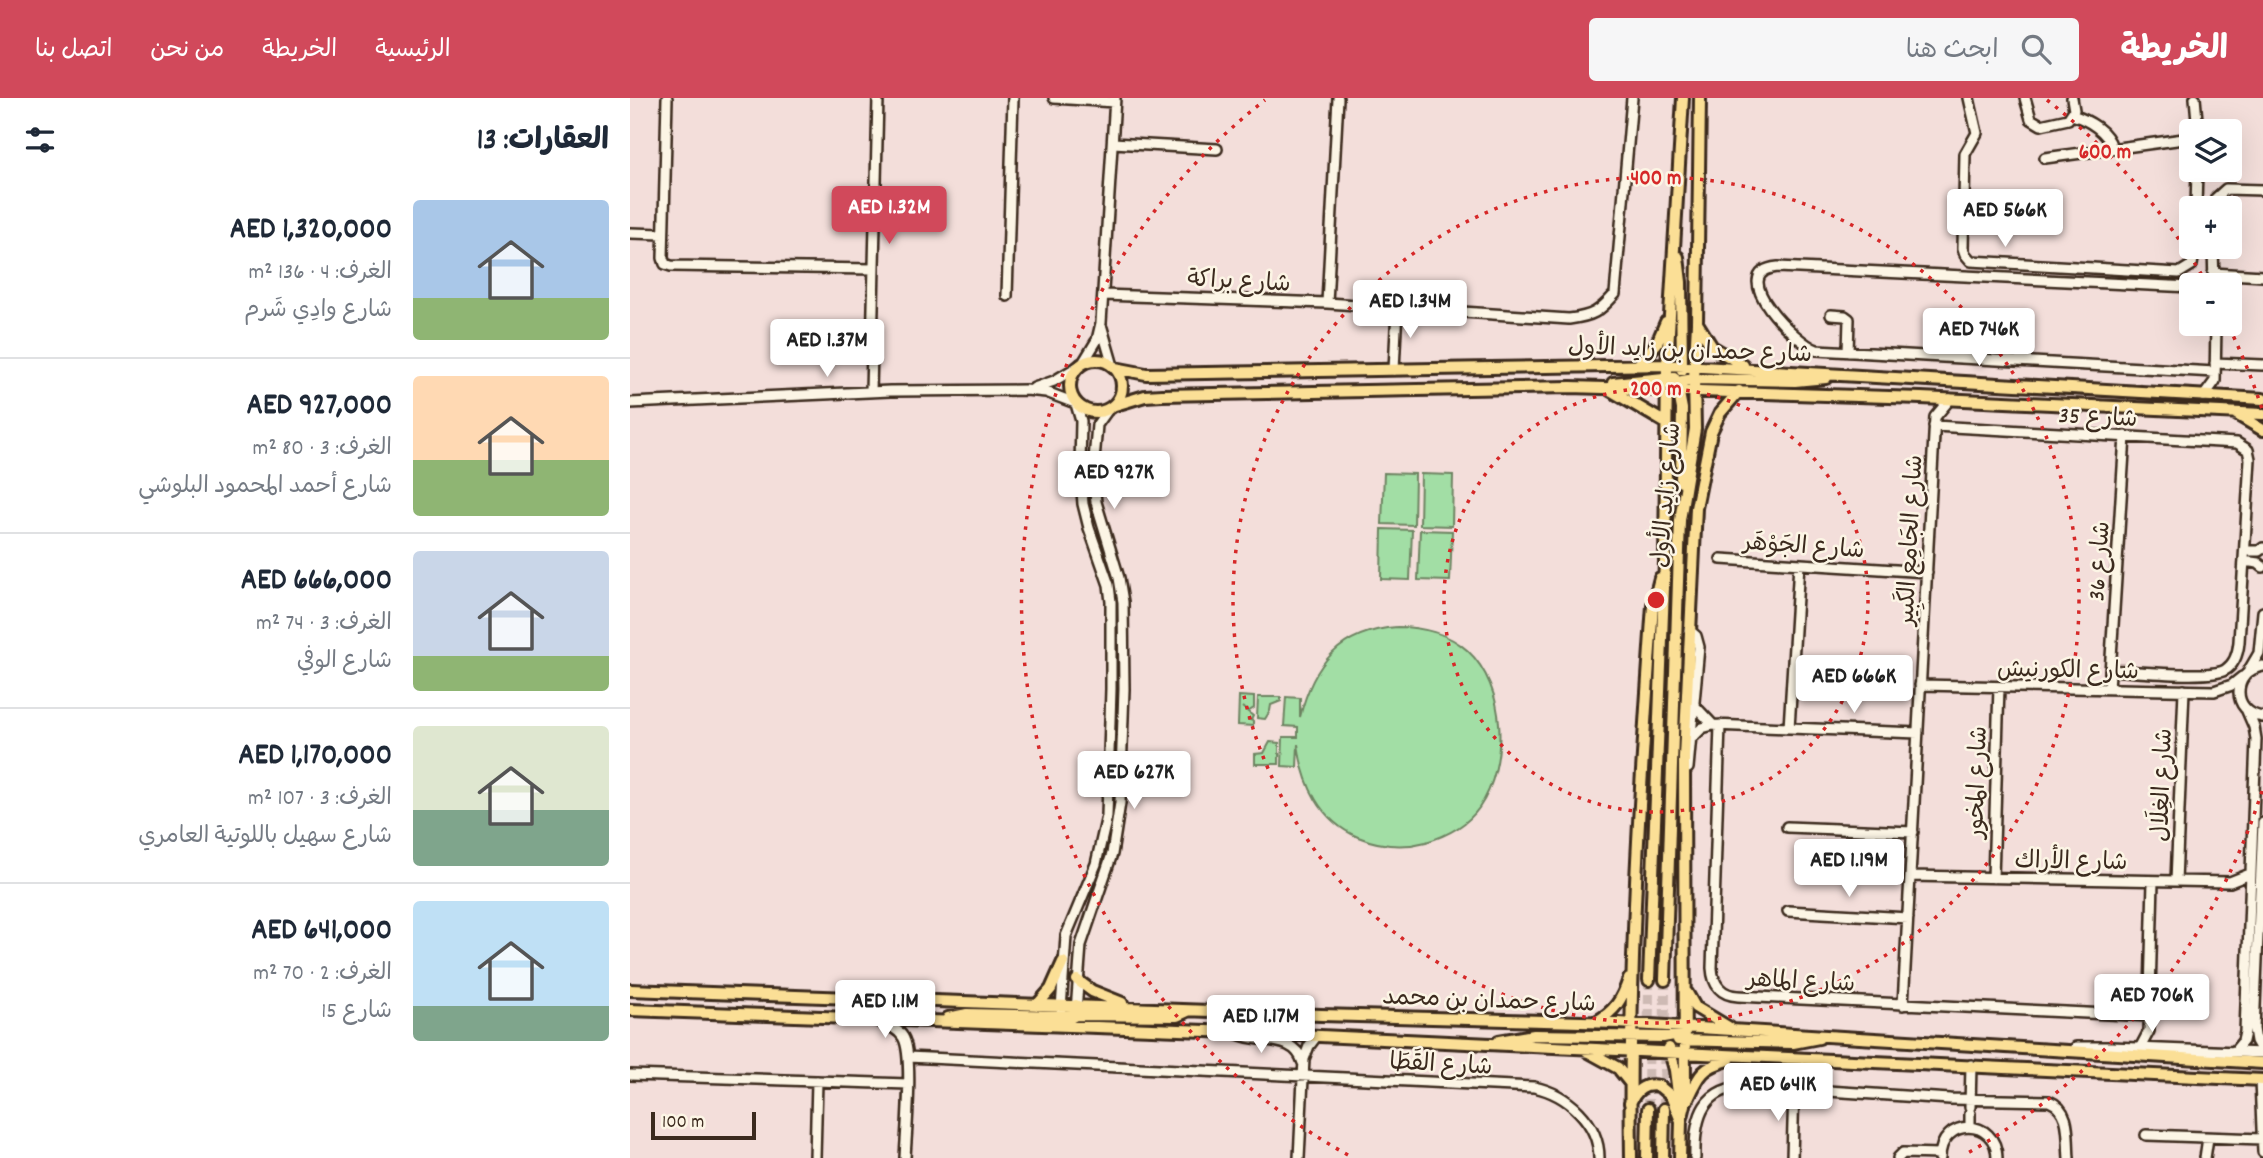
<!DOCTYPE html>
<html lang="ar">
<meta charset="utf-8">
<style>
:root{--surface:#fff;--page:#f6f6f7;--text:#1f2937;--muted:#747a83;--line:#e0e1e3;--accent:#d1495b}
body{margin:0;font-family:Dekko,"Playpen Sans Arabic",sans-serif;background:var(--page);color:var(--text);direction:rtl;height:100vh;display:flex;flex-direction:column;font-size:26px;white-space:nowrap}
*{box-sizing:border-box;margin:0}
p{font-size:23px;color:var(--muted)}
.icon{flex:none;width:38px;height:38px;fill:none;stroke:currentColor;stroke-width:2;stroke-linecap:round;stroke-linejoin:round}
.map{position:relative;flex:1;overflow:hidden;direction:ltr}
.side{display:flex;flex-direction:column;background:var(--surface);width:630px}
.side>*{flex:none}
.fabs{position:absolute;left:1549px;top:21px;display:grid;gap:14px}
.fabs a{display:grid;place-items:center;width:63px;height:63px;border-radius:7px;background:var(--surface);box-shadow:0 7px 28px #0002;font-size:35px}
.scale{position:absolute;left:21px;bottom:18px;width:105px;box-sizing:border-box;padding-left:7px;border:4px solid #3b2a1e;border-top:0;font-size:19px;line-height:24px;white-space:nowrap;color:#3b2a1e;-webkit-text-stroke:5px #fcf5e5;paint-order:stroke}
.price{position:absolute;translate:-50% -60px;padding:0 16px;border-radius:7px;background:#fff;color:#222;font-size:23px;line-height:46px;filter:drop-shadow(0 2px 4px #0008)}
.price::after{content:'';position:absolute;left:50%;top:42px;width:21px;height:16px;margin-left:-10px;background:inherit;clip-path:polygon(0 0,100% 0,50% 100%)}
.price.on{background:var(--accent);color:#fff}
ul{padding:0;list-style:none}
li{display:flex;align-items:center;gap:21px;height:175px;padding:0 21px}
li+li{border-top:2px solid var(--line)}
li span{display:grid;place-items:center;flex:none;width:196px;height:140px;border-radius:7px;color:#555}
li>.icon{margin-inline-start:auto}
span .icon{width:84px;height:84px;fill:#fffc;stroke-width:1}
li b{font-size:30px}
h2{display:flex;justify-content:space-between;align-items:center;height:84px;padding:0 21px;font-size:30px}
header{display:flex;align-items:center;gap:42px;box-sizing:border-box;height:98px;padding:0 35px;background:var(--accent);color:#fff}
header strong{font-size:33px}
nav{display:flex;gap:38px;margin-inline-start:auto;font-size:24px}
.search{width:490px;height:63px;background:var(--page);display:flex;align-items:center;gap:18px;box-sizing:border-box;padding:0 24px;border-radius:7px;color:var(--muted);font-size:26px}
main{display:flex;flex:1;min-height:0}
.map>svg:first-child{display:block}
.green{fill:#a2dea5;stroke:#6e8462;stroke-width:2}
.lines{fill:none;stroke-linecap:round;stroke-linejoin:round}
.major-tunnel{stroke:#cebab4;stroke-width:10;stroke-dasharray:10 5;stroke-linecap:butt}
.minor-casing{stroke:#3b2a1e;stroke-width:14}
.major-casing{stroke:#3b2a1e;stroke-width:16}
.minor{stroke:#fcf5e5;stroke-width:9}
.major{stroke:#fbdf96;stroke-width:10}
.ring{fill:none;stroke:#d62828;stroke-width:3.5;stroke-dasharray:3.5 7}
.labels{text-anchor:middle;stroke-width:5;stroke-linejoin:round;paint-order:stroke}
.street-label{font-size:24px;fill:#3b2a1e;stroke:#fcf5e5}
.centre{fill:#d62828;stroke:#fcf5e5;stroke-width:3.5}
.ring-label{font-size:21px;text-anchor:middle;font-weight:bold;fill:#d62828;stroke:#fcf5e5;stroke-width:5;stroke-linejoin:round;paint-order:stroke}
</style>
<header>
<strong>الخريطة</strong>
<div class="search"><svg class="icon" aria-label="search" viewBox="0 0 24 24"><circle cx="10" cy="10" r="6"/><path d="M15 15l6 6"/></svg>ابحث هنا</div>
<nav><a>الرئيسية</a><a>الخريطة</a><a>من نحن</a><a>اتصل بنا</a></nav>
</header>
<main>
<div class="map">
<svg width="1633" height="1060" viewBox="0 0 1633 1060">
<rect width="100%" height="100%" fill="#f3deda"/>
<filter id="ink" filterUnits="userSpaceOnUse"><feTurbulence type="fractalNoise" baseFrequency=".0143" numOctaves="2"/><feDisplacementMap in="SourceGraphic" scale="14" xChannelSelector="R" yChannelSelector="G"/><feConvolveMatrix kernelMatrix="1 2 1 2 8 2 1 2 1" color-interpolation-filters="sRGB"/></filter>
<g filter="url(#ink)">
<!-- green -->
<path class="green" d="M754,375L785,376L784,427L752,426Z
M791,376L823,377L822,428L790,427Z
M752,431L782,432L780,482L751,481Z
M790,432L822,433L820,483L788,482Z
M767,529C791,529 818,535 837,552C877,589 879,666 849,710C837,727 816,738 796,744C774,750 750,748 728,739C690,723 673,686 668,646L667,669L652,668L653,639H668V629L654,628L656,599L670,600V619C683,566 710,533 767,529Z
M609,598L624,599V610L619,613L612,609L623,618L621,622L617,621L623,623V628L608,627Z
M628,599H651V603L641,607L640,613L635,621L627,620Z
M640,644L649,645V666H625V656L634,655Z"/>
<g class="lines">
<!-- major-tunnel -->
<path class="major-tunnel" d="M1018,1011L1019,882
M1034,1011L1035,882"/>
<!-- minor casing -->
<g class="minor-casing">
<path id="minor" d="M37,0L33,160L35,166L41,168L244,171
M424,0L484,4
M1339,0L1347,35L1335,56L1333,150L1335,156L1341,163L1549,175L1562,167L1565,149
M1395,0L1401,21L1411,27L1438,21L1444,12L1442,0
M1565,0L1568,33
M1442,17C1458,22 1478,33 1482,50
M483,45L587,51
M1415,60L1561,40
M1566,110L1567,72
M1584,110L1586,100L1596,91L1633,92
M0,135L33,136
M1583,149L1584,187
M1583,175L1633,178
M1561,189L1148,169C1093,174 1167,246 1187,252L1585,274
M473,197L697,205L939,221C963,218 969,214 985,196L1002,0
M377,198L383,0
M697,205L708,0
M1201,217L1215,218L1219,221L1218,254
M472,230L483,268
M453,265L467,242L471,225L485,0
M1585,265L1633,267
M764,272L767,210
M404,290L424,283L449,268
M241,294L248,0
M1574,298L1585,283L1586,226
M0,305L260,293L396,292L416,294L445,305
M1304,328L1607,345L1618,352L1620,361L1609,544C1608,555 1605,566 1595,572C1580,581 1502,573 1480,572
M1615,453H1629L1633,450
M1091,461L1297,474
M1614,463L1628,465L1633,469
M1633,568C1601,573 1601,615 1633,619
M1619,572L1629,555L1633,514
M1290,587L1584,593L1602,587L1612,579
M1479,591L1495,338
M1065,608L1083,627
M1090,627L1082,870C1083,887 1091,897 1108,898L1519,918
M1159,630L1169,466
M1061,641L1072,630L1083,627L1288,635
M1058,670L1069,549L1066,538L1059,532
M1633,725L1624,931L1626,943L1633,955
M1157,729L1283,734
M1280,778L1600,784L1620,776
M1363,780L1369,589
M1546,783L1554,592
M1158,813L1278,820
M1273,907L1305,319L1320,301
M431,911L436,838L466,766L477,718L481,591V504L479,487L459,430L453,406L450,368L451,323L446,306
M446,913L451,847L482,756L490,705L494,591L493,504L489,480L466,404L463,374L467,327L477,313
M245,922C254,926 267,929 273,939C284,956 276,1036 275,1060
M608,936C631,946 665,936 673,965
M1446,949H1481L1633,955
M1510,950L1519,933L1523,783
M1604,954L1613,943L1615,934L1626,641L1624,629L1617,613
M278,959L904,989C937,996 969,1024 969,1060
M0,977L278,986
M1630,982L1633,1054
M1340,1009L1341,967
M1340,1029V1015
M1516,1037L1632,1041
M185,1060L187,983
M669,1060L674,961L679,948L685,940
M1065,1060C1064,1018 1073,988 1121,988L1320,1001L1419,1003C1442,1012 1437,1040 1439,1060
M1162,1060L1164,990
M1268,1060L1273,1055L1310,1056
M1310,1060C1310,1019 1367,1019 1367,1060
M1575,1060L1578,1040"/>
</g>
<!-- major casing -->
<g class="major-casing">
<path id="major" d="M1048,159L1051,184L1052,272
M1067,225L1082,249L1113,267
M440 288a26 26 0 1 1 52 0a26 26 0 1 1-52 0Z
M1009,266L1027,245L1036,224
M485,270L516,276L1037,267L1633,301
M983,285L1044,279
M1047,285L1052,311L1051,384
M1037,291L1047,284L1064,281L1165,283L1196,280
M980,292L1036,325
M485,307L515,298L532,297L941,289L1291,300L1633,316
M1606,316L1633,332
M447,882L462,893L492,905
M1019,882L1035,463L1037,267L1053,0
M1035,882L1050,422L1065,331L1064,281L1067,225L1070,0
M0,892L691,917L988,925L1633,965
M1057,895L1065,909L1100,930
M407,907L421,891L433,864
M0,912L604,934C947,953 1290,964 1633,982
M318,920L337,916L435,918L443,914L446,907
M436,922L446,917L547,918L558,913
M966,924C985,913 992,902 999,881
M1048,942L1163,945L1189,940
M869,943L904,937L1033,939L1044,937L1055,929
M1039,950L1045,972L1049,1003
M957,953L988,970L1000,985
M1058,1001C1069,977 1072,969 1099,962
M1000,1005C1006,992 1014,985 1029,988L1041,998L1051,1023
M1001,1060C998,876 1010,691 1023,507L1030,480
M1017,1060L1018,1011
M1033,1060L1034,1011
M1050,1060L1051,1023L1055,1007L1054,659L1066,410L1081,334L1090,315L1109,293"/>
</g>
<!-- minor -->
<use href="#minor" class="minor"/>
<!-- major -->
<use href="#major" class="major"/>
</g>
</g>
<!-- distance rings -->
<g class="ring">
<circle cx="1026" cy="502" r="212"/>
<circle cx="1026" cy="502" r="423"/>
<path d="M1632 693A635 635 0 0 1 1334 1057M718 1057A635 635 0 0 1 635 2M1417 2A635 635 0 0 1 1576 184M1599 229A635 635 0 0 1 1632 311"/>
</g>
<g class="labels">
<!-- street labels -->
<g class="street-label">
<text transform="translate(609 182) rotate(3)" y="8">شارع براكة</text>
<text transform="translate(1060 251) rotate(2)" y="8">شارع حمدان بن زايد الأول</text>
<text transform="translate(1468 318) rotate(3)" y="8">شارع 35</text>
<text transform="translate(1035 397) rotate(-85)" y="8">شارع زايد الأول</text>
<text transform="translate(1279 442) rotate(-87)" y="8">شارع الجَامِع الكَبِير</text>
<text transform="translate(1174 447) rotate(4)" y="8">شارع الجَوْهَر</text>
<text transform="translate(1468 463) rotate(-86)" y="8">شارع 36</text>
<text transform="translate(1438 571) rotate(1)" y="8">شارع الكورنيش</text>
<text transform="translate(1346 684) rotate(-88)" y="8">شارع المخور</text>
<text transform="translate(1531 687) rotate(-88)" y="8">شارع الغِلَال</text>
<text transform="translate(1441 762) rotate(1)" y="8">شارع الأراك</text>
<text transform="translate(1171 882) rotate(3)" y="8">شارع الماهر</text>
<text transform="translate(859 901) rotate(2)" y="8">شارع حمدان بن محمد</text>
<text transform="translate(811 965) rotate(3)" y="8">شارع القَطَا</text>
</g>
</g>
<circle cx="1026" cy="502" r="10" class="centre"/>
<g class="ring-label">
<text x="1475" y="60">600 m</text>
<text x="1026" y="86">400 m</text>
<text x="1026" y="297">200 m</text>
</g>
</svg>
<div class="fabs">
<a><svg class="icon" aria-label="layers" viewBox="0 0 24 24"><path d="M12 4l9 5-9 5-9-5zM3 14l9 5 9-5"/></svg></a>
<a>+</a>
<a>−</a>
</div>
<div class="scale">100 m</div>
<b class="price on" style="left:259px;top:148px">AED 1.32M</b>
<b class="price" style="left:1375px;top:151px">AED 566K</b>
<b class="price" style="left:780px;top:242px">AED 1.34M</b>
<b class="price" style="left:1349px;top:270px">AED 746K</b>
<b class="price" style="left:197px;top:281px">AED 1.37M</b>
<b class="price" style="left:484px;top:413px">AED 927K</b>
<b class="price" style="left:1224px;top:617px">AED 666K</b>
<b class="price" style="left:504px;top:713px">AED 627K</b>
<b class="price" style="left:1219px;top:801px">AED 1.19M</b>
<b class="price" style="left:1522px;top:936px">AED 706K</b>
<b class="price" style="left:255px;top:942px">AED 1.1M</b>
<b class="price" style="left:631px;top:957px">AED 1.17M</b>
<b class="price" style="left:1148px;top:1025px">AED 641K</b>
</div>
<section class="side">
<h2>العقارات: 13<svg class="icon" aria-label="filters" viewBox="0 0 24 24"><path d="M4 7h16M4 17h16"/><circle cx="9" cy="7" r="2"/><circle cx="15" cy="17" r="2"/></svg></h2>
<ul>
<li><span style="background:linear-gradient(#a9c7e8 70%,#8fb573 0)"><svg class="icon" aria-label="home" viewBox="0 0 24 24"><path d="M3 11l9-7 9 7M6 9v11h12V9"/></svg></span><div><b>AED 1,320,000</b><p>الغرف: 4 · 136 m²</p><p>شارع وادِي شَرم</p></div></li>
<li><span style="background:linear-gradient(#ffd9b3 60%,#8fb573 0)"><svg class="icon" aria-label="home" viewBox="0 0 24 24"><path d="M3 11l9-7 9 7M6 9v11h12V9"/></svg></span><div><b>AED 927,000</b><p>الغرف: 3 · 80 m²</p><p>شارع أحمد المحمود البلوشي</p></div></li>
<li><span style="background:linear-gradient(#c9d6e8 75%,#8fb573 0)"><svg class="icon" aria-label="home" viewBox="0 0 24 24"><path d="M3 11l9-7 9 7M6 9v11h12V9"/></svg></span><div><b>AED 666,000</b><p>الغرف: 3 · 74 m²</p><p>شارع الوفي</p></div></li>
<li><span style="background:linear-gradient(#dfe7d0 60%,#7fa58c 0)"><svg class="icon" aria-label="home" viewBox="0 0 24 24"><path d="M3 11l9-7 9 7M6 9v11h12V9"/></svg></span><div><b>AED 1,170,000</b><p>الغرف: 3 · 107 m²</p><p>شارع سهيل باللوتية العامري</p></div></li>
<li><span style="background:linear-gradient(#bfe0f5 75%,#7fa58c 0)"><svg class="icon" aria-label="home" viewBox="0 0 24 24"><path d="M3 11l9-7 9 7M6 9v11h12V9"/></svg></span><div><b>AED 641,000</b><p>الغرف: 2 · 70 m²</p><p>شارع 15</p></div></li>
</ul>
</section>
</main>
